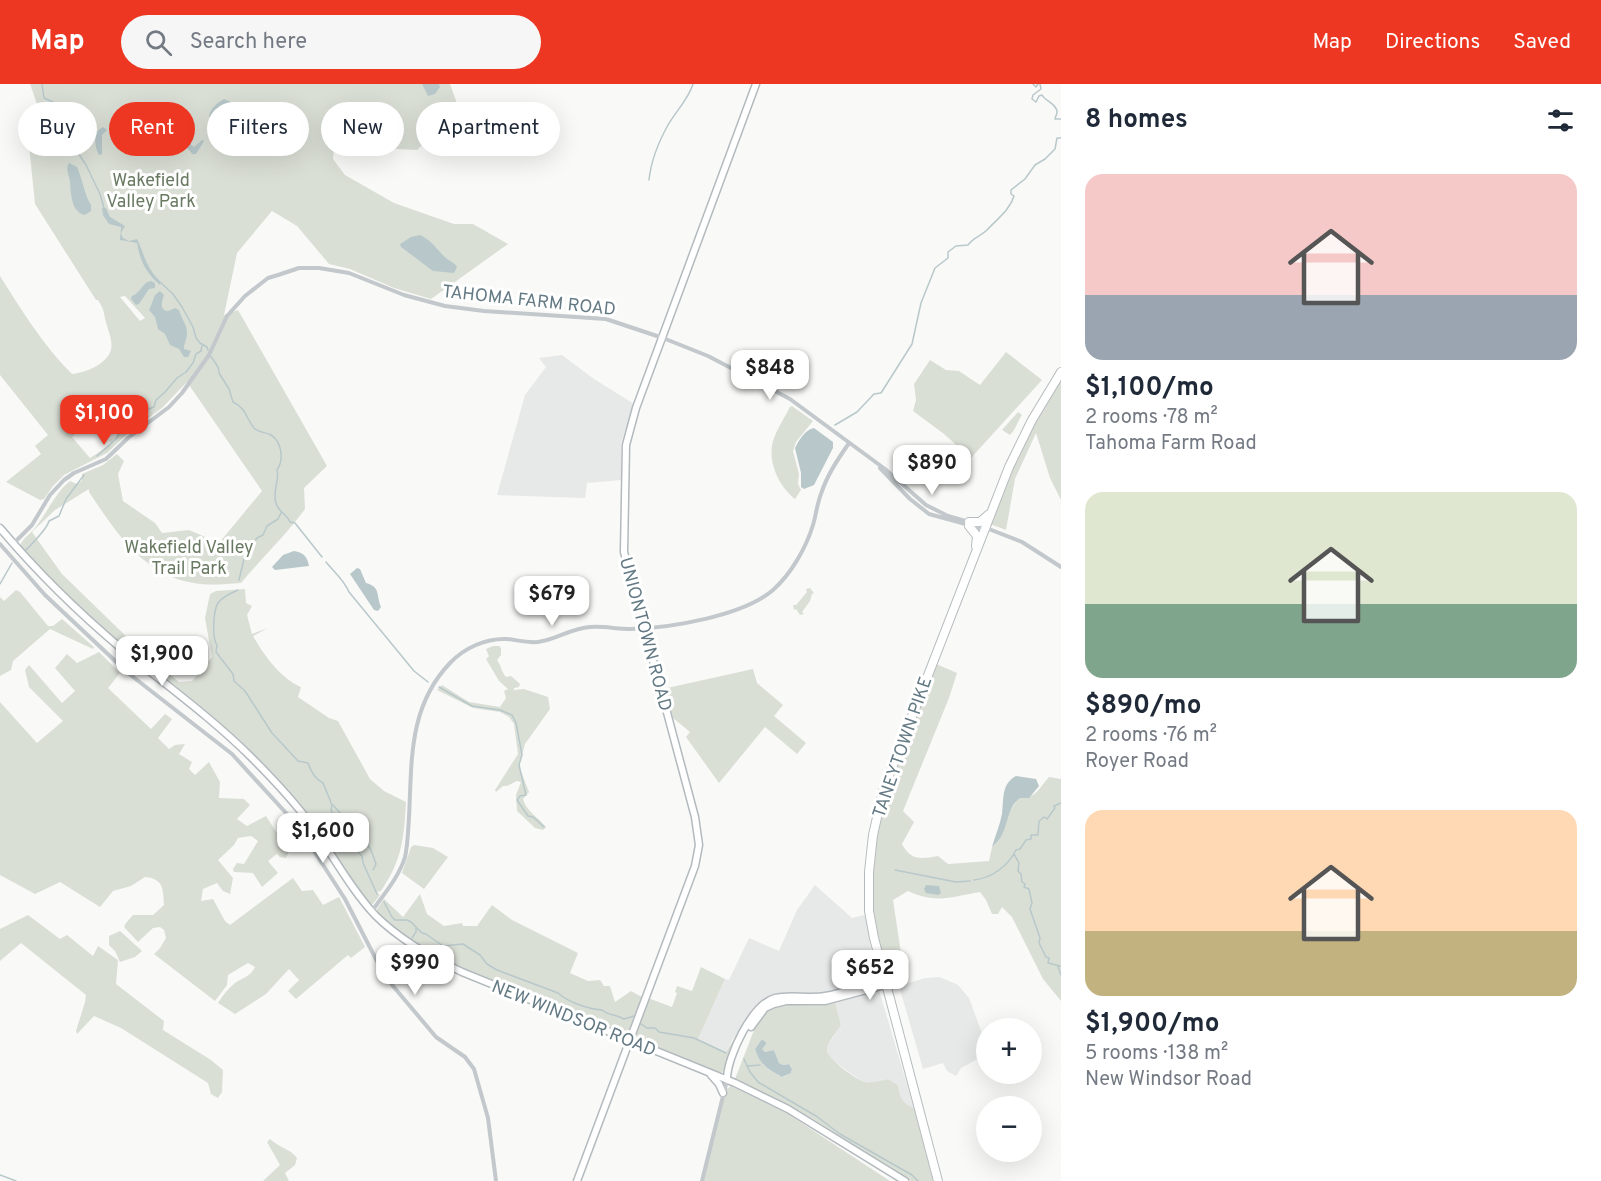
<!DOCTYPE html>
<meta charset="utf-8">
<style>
:root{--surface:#fff;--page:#f6f6f7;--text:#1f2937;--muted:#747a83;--accent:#ed3723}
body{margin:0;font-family:Overpass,sans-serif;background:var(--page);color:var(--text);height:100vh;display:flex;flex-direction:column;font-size:22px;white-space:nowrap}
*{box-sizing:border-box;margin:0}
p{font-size:20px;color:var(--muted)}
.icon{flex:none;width:33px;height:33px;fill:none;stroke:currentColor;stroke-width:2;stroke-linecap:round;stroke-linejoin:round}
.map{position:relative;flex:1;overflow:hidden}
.details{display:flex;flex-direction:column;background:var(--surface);width:540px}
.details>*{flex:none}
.banner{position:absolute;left:18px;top:18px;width:570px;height:54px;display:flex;gap:12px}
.tools{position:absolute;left:976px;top:934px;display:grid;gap:12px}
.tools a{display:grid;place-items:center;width:66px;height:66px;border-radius:50%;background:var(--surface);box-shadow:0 6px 24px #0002;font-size:30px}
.price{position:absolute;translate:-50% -51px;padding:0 14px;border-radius:12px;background:#fff;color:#222;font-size:20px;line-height:39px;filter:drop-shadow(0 2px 3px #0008)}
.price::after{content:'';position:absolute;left:50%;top:36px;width:18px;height:14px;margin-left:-9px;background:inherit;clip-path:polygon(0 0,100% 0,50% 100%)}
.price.selected{background:var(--accent);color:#fff}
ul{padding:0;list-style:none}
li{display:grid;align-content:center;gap:12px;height:318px;padding:0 24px}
li span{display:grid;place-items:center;height:186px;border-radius:18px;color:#555}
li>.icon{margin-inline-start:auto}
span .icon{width:108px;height:108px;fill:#fffc;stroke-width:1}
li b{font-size:26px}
h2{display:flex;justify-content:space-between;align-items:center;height:72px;padding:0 24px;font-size:26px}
.tag{padding:0 21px;border-radius:27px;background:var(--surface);box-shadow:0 6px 24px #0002;font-size:21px;line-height:54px}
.tag.selected{background:var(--accent);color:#fff}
header{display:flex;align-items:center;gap:36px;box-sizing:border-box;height:84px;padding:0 30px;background:var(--accent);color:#fff}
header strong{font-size:28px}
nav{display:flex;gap:33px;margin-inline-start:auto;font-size:21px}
.search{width:420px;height:54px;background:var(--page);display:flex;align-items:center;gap:15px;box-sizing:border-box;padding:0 21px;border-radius:33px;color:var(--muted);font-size:22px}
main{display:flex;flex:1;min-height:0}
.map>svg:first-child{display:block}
.built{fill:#e7e9e8}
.green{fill:#dadfd6;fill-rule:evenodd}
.water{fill:#b8c8ca}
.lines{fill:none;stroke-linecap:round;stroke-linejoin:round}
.stream{stroke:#b8c8ca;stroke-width:1.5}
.major-casing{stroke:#b3babe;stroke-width:9}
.highway-casing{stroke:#b5bbbe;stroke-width:10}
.minor{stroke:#c2c8cb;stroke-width:4}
.major{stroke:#fff;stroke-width:6}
.highway{stroke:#fff;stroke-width:8}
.labels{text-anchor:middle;stroke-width:6;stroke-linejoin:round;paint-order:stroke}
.park-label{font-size:18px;fill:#6a7a62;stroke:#fff}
.street-label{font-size:18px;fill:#637a84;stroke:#fff}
</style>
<header>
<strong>Map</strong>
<div class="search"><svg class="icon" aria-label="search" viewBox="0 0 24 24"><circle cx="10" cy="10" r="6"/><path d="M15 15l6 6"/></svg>Search here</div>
<nav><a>Map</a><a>Directions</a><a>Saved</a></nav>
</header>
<main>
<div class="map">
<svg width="1061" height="1097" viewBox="0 0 1061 1097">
<rect width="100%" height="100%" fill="#f9f9f7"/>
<!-- built -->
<path class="built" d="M562,271L594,295L634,320L621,359V396L587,399L585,414L497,411L525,311L546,283L539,274Z
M815,801L852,834L864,831L866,834L876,896L914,1024L905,1020L900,1014L898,1001L888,995L876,999L863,998L835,978L828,971L827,966L828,961L841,941L834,919L818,922L784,920L768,926L756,941L743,945L733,955L726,968L698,955L725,895L729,896L749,854L779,867L797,826Z
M940,893L958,901L969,914L987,963V970L961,984L956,992L947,987L943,979L923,985L899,902L925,894Z"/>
<!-- green -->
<path class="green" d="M30,0H450L459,25L417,66L334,62L333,75L345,91L394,119L454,140H473L508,160L431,215L394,204L350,185L329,180L297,142L272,127L237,169L224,231L238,226L327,382L304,404L305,425C286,451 262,474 241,499C225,500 209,502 194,499C144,492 115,447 89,408V405L55,426L32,448L62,490L132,558L179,598L192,597L212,573L205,534L210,510L216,507L245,505L246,519L252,522L247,531L252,550L268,544L253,552C264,571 280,594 301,603L298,613L329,634L338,637L370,695L384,707L406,718C404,755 402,776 381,807L377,808L380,811L373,820H369C344,789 324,753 299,722C282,700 262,680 243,660L82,527L20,462C22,455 30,450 35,444C48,428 54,410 70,397L77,400L82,397V390L103,381L117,370L124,377L118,390L123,417L155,439L162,449L189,446L219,459L262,407L187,298L162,324L128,349L107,369L64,391L53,402L44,415L40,416L6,398L41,370L35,362L48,351L0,291V192C22,227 43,261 72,290C85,289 107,280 111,266C113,256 108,247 106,238C103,227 105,227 98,216H96L35,120L26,32L37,20ZM125,212L145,234L140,237L120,213ZM136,319L140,320L149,330L148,333L109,356L111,360L90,374L72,353L89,336L105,353L129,323Z
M1006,268L1042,296L971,374L944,350L913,327L916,316L914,300L930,276L946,286L959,287L980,301Z
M1061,296V416L1050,394L1036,349L1015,395L1006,446L990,440C1010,390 1030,340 1061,296Z
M792,322L813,337L796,358L793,367L799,390L798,400L801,406L795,415C778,402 766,375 774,354C778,343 785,333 790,323Z
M1018,328L1022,331C1017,338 1016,345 1010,351L1002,346Z
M810,504L814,509L812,510L810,517L802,528L804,530L800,531L796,525L794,526L793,521H796L807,508L806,505Z
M16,506L20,508L48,542H53L62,535L94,563L93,565L50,545L13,577L11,586L0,592V513L4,517Z
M493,562H499L501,564V571L497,576C501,581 502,589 506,593L511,592L520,600L519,603L514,604V606L524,605L548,613L550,625L525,660L519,682L529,708L523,715C526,727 538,733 546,743L543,746L535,744L517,727L516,711L521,698L517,697L507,702H503L496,708L495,706L518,670L514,640L509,633L500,628L473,624L437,606L442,601L469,618L500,623L506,614L504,607L508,605L499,597L486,575L489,572L486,565Z
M99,568L120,589L108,604L151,645L165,630L172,635L158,654L169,665L175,661L185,660L179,670L192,678L189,685L195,691L209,678L220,698L219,714L244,715L250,721L237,735L247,742L266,732L277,749L278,761L289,760L290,765L286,774L280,773L277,770L268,777L278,789L262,803L253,789L234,788L233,785L237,779L244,780L258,757L251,752L238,754L234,761L218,776L233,794L230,810L223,807L217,799L203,805L201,817L213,815L225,837L230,841L293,794L302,807L313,806L323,821L339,813L365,863L351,874L348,871L296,915L288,907L299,896L289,885L266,910L235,930L218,919C223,911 228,905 235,899C244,893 251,892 255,883L248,879L228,891L227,901L215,917L154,870L160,864L166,854L164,846L160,843L153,844L138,858L124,843L126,839L133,831H153L164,821C163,805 164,795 145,793L131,802L113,807L100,823L60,798L35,810L0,791V618L37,659L63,637L29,603L25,586L29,581L62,619L75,607L55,584L67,570L77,579Z
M934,579L957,589L949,614L903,727L914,738L902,760C911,777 921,775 938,772L948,780L989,777L992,763L1002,751L1009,728L1019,714C1037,714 1038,705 1049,693L1061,695V917L1043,895L1012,833L1002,823L998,830H992L986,816L980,808C951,813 936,820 908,807L893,816L903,882L886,887C882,864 874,839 873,815C869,733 907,655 934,579Z
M753,585L757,599L783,621L774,632L806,659L797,670L765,643L719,699L686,653L690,648L673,634L666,607L667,604Z
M414,761L433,764L448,773L424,805L402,789L411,763Z
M420,810L427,830L444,842L462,839L463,842H477L492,821L512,836L578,869L570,889L588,897L600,896L604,902H610L615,918L631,907L642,913L629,947L625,950L600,941L440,875L415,861L377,829V825L384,815L403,833Z
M28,831L60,855L67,851L93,872L98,862L118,876L116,900L164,937L163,946L211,976L223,986L222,1008L218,1014L211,1010L208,999L121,944L94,932L77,950L76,947L85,918L86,911L21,859L0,877V845Z
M120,847L142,867L135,873L120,878L115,867L109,861V852Z
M701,883L725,895L698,955L726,968L741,944L743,945L726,986L720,989L636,955L635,952L648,914L672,923L677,909L675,908L677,902L692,907Z
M835,919L841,941C837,948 827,958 827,966C827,975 857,996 865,998C874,999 880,997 888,995L898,1001C900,1014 902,1019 914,1024L933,1097H911L813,1035L735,995L756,941L768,926L784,920L818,922ZM762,955L767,959L761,965L765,968L774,966L779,979L782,981L789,980L792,985L791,989L783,993C770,987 759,980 755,965Z
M731,1002L788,1030L890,1097H701L725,1006Z
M270,1055C278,1063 291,1065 297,1074L295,1081L285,1089L289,1097H263L280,1081L267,1058Z"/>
<!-- water -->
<path class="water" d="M422,0H439L440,3L435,10L428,12Z
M224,15L231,18V22L223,24L216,37L212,36L209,32C210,25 218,18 224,15Z
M103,43L107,46L102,51V70L99,71C94,63 93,47 103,43Z
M179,54L184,55L194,63L202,56L204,57L196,70H192C181,49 147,65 129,64L133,60L170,57Z
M69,79L77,83C83,96 84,110 91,121V127L85,131C71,128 71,110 70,98C69,90 65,86 69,79Z
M102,124H106L110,133L125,142L121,149L123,154L129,157L137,155C145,172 146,184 161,198L160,201C146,189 140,177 137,159L120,156L121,143L109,140L103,131Z
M420,151C433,157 436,165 446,174C451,178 454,178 457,183L454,189L433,187L401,163L400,160L411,153Z
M151,197L155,199V204L149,205L139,220L136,221L131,215L132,212C141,209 142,198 151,197Z
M160,207L164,211C162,217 159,226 168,227L175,224L179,226C181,234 188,242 187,250C187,255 184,259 184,265L191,267L188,273H184L179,265L170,261L165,250L158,245L155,233L149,226L155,211Z
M814,344L833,358V364L814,401L804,405L801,403V389L795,364C799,356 805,346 814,344Z
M294,467C304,469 307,472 309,482L275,486L272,483L283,471Z
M357,484L360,485L366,499C381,503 376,511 381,523L378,527L374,526L350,490Z
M1016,692L1036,695L1039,702L1029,714H1020C1007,724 1009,737 1002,751C1000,755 995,760 992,763C995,752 1000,741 1002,730C1004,715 1001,700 1016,692Z
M926,801L939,802L941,809L938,811L926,809L924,805Z
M762,955L767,959L762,965L765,968L774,966L779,979L783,981L789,980L792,985L791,989L782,993C769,986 759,980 755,965Z"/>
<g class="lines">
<!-- stream -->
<path class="stream" d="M42,0L44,14L53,18L56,29L66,42L69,55L86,81L100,110L104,124
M1033,0L1036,3L1038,0
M1040,0L1041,5L1033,11L1032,15L1036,18L1039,12L1042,11C1045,17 1057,20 1057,28C1057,31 1055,33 1055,35H1061
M649,96C651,76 658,59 668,41C676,27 688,16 693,0
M161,199L173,210L182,223L193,243L196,254L200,259L207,263L208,266
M210,271C213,277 220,282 219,289L229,305L233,318C246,324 246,334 254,344C259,349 266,348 271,351C282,358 284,376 277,386C280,396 272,407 276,419C278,428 287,430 290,438L295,439L322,473
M835,341L857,328L874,310L881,309L912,260L921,219L935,184L948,174V168L956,162L968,161C974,153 981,152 987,146C997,135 1010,126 1014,112L1011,110V106L1025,95L1035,81L1045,75L1055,65L1057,54H1061
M97,372L117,354L120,346L129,345L130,340L139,337L146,326L154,323L156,316L165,308L177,294L186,288L193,279L196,270L201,267L202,262
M24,468C31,461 47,445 49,437L59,432L66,415L84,391
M326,478C334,488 344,496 349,508L414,587L428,598
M239,496L244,475L248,468L257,454L263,451L267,442L278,435L281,429
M0,500L12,479
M238,506C231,509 222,513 218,519C213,527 212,555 217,561L216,568L233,590L234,597L245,607L272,649L298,677L308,679C311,688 315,695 323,699L332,721L331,726L339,740L340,752L362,772L363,779L377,810
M439,603L472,622L500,626L512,631L516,639L520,660L522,671L519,681L526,711L520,712L517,716L528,732L533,733L544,743
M333,721L365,757L371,766L376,780L373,786
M1014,770L1019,779L1018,787L1021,790L1022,798L1025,800L1024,803L1029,805L1032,819L1030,825L1040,854L1039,859L1046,873L1049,874L1048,879L1060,882L1058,883L1061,891
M895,786L956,798L970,797
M974,796C992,794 1008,782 1016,766L1020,765L1026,756L1031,755V751H1038L1039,737L1044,733L1047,735L1055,724L1054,722L1061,719
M384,818L392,833L395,836H407L411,838L422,849L426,850L443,862L463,860L480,871L487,880L497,886L558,909C568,918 588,925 602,926C609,932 616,930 624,935L634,932
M412,854L416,848V844
M641,940L647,944H655L659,948L694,954L726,969
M744,975L750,988L758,998L816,1032L840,1050L912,1091L918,1097
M748,982L760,981
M0,1091L16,1097"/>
<!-- major casing -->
<g class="major-casing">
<path id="major" d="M0,444C37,488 79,529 123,566C166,601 212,634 252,674C272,694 292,715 309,738C332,769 349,803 375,831C400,856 430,873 462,888L735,999L788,1025L905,1097
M751,943L765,924L774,920L786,917H825L885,901
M711,991L719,1000L723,1009
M727,995C727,973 752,920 775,914C791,910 808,915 825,912C845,909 864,900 884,896
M577,1097L695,782L699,761L695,733L624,468L626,361L636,324L756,0"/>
</g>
<!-- highway casing -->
<g class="highway-casing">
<path id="highway" d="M969,438H980L988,431
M969,442L977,452L976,462
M938,1097L874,854L869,827V788L873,751L883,707L1009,383L1032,336L1061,288"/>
</g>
<!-- minor -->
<path class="minor" d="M880,384L910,415L929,430L984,445
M976,440L1022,458L1061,483
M0,460L45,511L128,589L232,670L298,742L345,815L380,883L393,902L436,953L465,973L474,985L488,1034L496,1097
M13,460L32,441L50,411L64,396L74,389L106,375L128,354L169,323L182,309L209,271L227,232L245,212L268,194L278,191L299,184H319L349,189L404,211L445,222L484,227L606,235L663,254L708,272L790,315L885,385L926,421L948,432L969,438
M372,827C384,810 399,793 405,773C408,760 408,746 409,733C412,677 408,623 450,579C464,564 486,554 507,555C517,556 527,559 538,558C556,556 571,544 590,543C604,542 617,545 631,545C670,544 743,532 773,506C791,490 806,464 813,441C816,431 817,420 821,410C827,391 838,375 849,359
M702,1097L727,996"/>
<!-- major -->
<use href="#major" class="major"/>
<!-- highway -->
<use href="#highway" class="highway"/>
</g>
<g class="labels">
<!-- park labels -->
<g class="park-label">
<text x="151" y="102">Wakefield<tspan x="151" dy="21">Valley Park</tspan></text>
<text x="189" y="469">Wakefield Valley<tspan x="189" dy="21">Trail Park</tspan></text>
</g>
<!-- street labels -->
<g class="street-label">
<text transform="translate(529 216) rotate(6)" y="6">TAHOMA FARM ROAD</text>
<text transform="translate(646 550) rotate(75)" y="6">UNIONTOWN ROAD</text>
<text transform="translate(902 663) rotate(-71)" y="6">TANEYTOWN PIKE</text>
<text transform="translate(574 934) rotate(22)" y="6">NEW WINDSOR ROAD</text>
</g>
</g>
</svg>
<div class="tools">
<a>+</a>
<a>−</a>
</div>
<b class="price" style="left:770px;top:317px">$848</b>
<b class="price selected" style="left:104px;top:362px">$1,100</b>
<b class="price" style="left:932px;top:412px">$890</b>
<b class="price" style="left:552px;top:543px">$679</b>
<b class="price" style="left:162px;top:603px">$1,900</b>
<b class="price" style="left:323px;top:780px">$1,600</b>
<b class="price" style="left:415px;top:912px">$990</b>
<b class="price" style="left:870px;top:917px">$652</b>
<div class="banner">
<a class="tag">Buy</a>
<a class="tag selected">Rent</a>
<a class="tag">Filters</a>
<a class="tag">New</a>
<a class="tag">Apartment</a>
</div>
</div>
<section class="details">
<h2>8 homes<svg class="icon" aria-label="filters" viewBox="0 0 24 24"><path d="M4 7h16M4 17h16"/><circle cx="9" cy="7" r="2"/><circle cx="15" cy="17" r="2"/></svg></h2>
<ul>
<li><span style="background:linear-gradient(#f6c9c9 65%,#9aa5b1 0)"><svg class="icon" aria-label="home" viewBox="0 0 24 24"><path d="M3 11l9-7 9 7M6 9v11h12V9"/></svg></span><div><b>$1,100/mo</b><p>2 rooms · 78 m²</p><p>Tahoma Farm Road</p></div></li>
<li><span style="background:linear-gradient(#dfe7d0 60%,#7fa58c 0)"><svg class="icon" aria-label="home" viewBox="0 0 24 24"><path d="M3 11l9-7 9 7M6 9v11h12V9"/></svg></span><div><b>$890/mo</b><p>2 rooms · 76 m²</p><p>Royer Road</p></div></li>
<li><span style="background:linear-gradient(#ffd9b3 65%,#c2b280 0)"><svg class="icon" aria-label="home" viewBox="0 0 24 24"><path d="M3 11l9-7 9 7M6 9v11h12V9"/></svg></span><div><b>$1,900/mo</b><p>5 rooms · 138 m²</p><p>New Windsor Road</p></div></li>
</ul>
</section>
</main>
